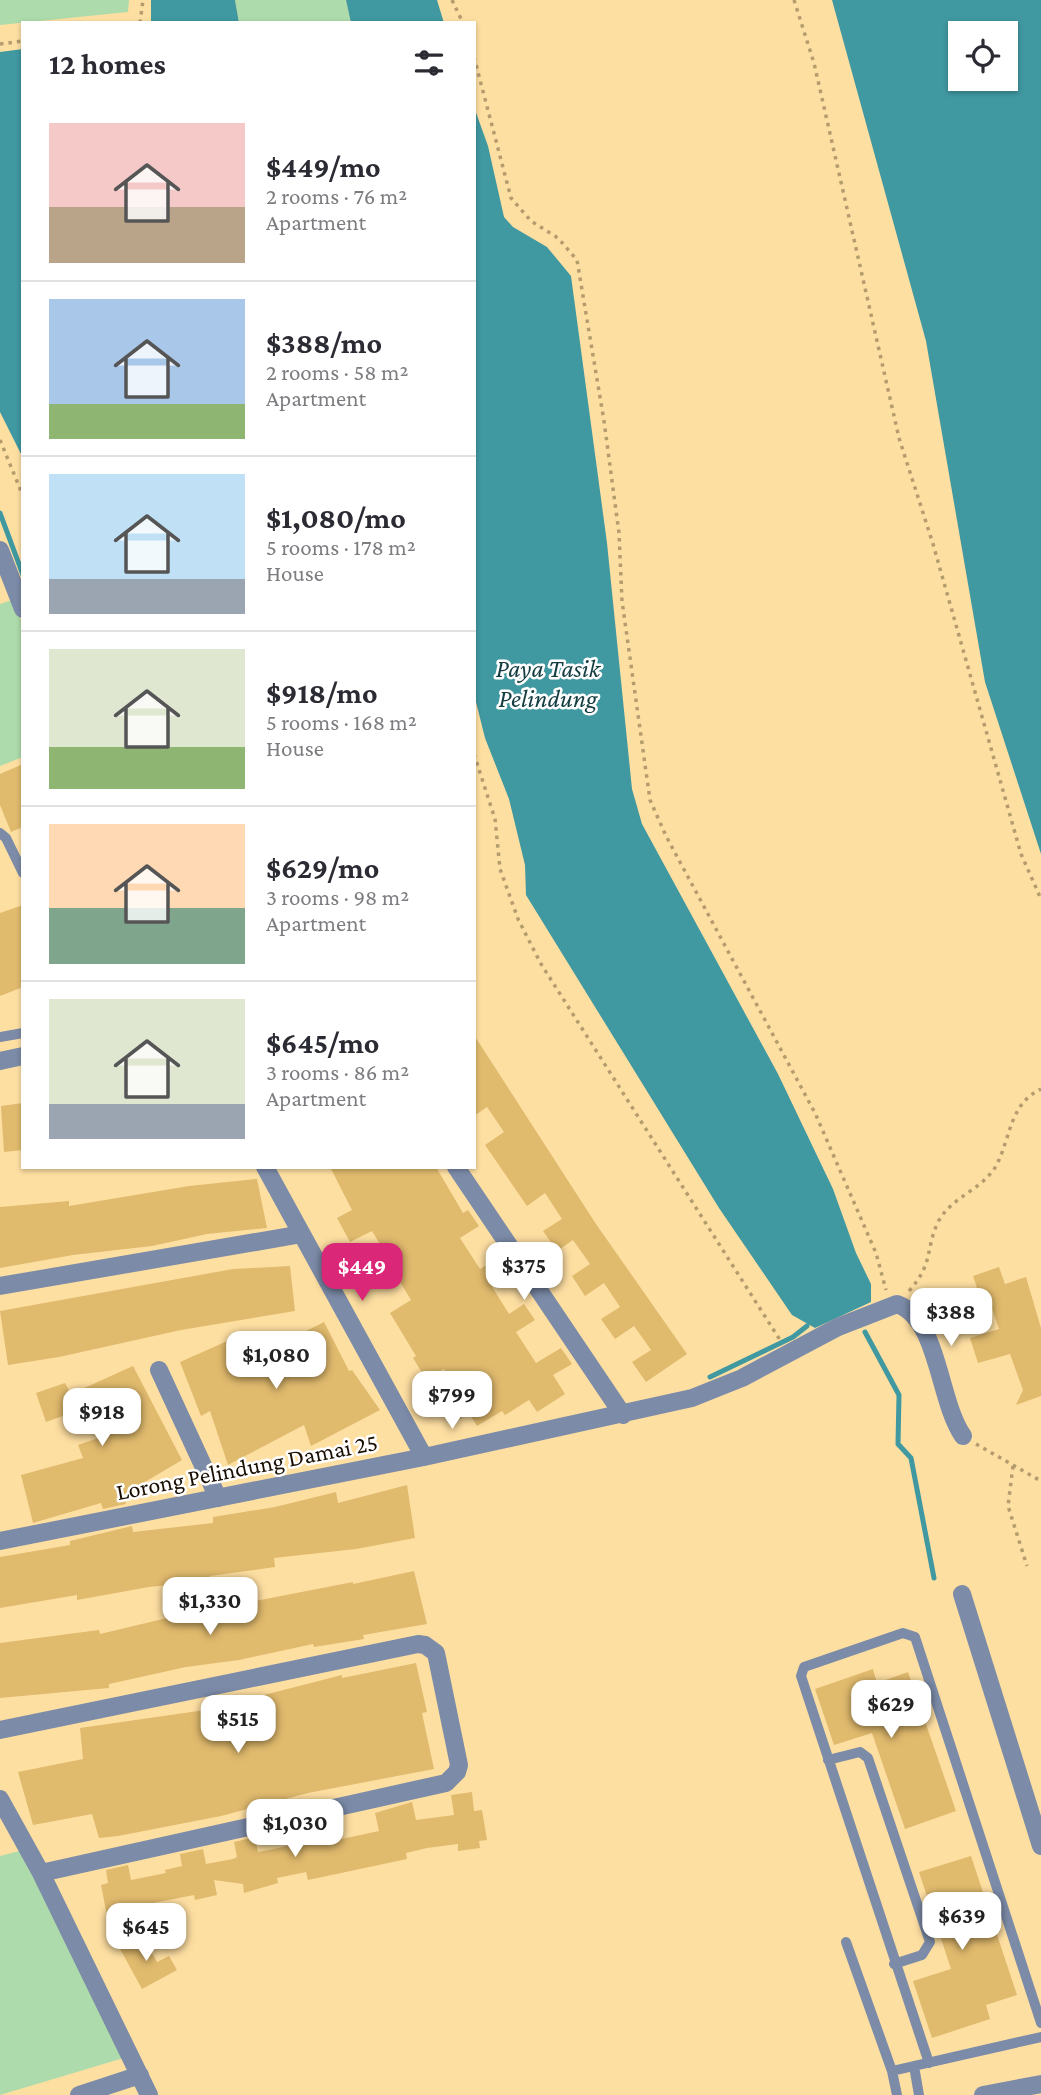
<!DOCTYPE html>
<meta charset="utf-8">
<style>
:root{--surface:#fff;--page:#f7f7f7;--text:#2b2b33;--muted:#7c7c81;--line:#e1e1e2;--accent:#db2777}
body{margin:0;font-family:"Crimson Pro",serif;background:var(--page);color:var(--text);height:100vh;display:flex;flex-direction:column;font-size:26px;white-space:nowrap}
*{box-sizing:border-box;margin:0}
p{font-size:23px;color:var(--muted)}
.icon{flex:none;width:38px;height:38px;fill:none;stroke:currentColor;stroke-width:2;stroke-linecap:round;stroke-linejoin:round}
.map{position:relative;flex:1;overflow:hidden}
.drawer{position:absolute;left:21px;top:21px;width:455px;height:1148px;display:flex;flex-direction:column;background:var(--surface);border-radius:0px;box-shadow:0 2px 5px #0004}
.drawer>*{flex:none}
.controls{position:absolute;left:948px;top:21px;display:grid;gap:14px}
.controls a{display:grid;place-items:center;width:70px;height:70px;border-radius:0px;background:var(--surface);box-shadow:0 2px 5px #0004;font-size:35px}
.price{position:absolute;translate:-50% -60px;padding:0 16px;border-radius:14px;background:#fff;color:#222;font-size:23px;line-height:46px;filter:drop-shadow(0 2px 4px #0008)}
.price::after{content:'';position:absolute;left:50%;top:42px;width:21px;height:16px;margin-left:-10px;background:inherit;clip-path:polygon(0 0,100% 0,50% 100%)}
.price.active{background:var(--accent);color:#fff}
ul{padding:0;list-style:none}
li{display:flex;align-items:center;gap:21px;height:175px;padding:0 28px}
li+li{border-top:2px solid var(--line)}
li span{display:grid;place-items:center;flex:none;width:196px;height:140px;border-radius:0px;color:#555}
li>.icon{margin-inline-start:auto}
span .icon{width:84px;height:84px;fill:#fffc;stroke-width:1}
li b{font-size:30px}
h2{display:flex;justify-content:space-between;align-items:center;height:84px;padding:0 28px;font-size:30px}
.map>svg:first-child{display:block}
.green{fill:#addbab}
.water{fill:#4098a1;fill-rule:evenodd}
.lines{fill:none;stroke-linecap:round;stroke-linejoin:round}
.stream{stroke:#4098a1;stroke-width:5}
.building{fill:#e0ba6d}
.path{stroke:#b59c6e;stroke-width:3.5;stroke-dasharray:3.5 5;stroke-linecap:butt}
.service{stroke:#7c8ba8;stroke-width:10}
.minor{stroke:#7c8ba8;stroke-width:18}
.labels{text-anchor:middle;stroke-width:5;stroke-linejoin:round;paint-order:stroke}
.street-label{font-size:24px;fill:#190e00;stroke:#fff}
.water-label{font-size:26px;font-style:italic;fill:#133d41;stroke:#fff}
</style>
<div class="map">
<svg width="1041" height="2095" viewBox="0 0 1041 2095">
<rect width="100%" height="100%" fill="#fedfa2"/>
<!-- green -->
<path class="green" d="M0,0H129L128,12L0,25Z
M235,0H346L351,23H239Z
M12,600L23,625V757L0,766V604Z
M23,1850L127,2057L0,2095V1856Z"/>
<!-- water -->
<path class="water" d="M151,0H235L239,23H151Z
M346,0H437L444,23H351Z
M832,0H1041V854L985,682L926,341ZM961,33H1006V79H961Z
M23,49V458L0,412V52Z
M474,107L488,146L504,217L513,227L547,247L571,276L607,543L632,789L642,824L778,1074L833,1189L856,1253L871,1284V1302L815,1328L792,1315L719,1208L526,895L525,865L509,799L485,738L474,694Z"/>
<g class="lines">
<!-- stream -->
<path class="stream" d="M0,513L23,575
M865,1332L899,1395L898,1444L911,1458L934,1578
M710,1377L793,1337L807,1326"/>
</g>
<!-- building -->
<path class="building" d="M23,764V827L11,832L0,805V774Z
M23,905V987L0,996V913Z
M474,1035L596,1224L687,1354L646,1382L632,1362L651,1350L634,1326L615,1339L601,1319L620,1307L604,1283L585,1296L572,1276L590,1264L573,1240L557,1251L543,1231L562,1219L545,1193L527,1206L485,1145L504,1132L487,1107L474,1116Z
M23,1103V1150L4,1152L1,1106Z
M330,1167H436L463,1213L468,1210L479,1226L460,1238L480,1269L499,1257L509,1273L491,1285L509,1314L524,1304L535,1320L516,1332L536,1363L561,1348L572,1364L553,1375L565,1394L537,1412L529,1400L505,1415L502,1411L477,1426L469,1413L452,1424L441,1405L459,1394L444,1369L426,1379L413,1358L416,1356L390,1313L411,1300L397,1277L378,1288L365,1266L386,1254L372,1231L350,1242L337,1218L352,1210Z
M257,1179L267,1228L207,1234L152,1246L73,1255L0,1268V1207L69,1201V1206L189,1186Z
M290,1266L295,1311L181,1330L59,1357L8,1365L0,1311L233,1269Z
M999,1267L1005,1284L1026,1277L1041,1328V1396L1016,1405L1023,1390L1010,1354L978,1363L970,1338L999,1329L987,1294L980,1297L973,1276Z
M324,1322L349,1371L352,1370L380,1410L311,1446L304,1425L228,1465L210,1411L201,1416L180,1362L250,1331L261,1354Z
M133,1366L182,1460L123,1495L126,1504L103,1509L101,1503L33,1523L21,1475L83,1458L78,1445L101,1437L88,1407L46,1422L36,1393L65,1383L71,1394Z
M407,1485L415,1538L356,1549L274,1558L275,1567L210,1576V1581L149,1587L77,1600V1595L0,1608V1557L70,1545V1541L132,1526L133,1532L213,1523V1517L275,1507L336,1492L338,1503Z
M414,1571L427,1624L363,1635L364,1639L314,1647L313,1644L239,1660L186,1667L109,1684V1688L0,1698V1643L99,1630L100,1634L230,1603V1606L353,1582V1584Z
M416,1663L427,1712L422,1713L434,1769L308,1793L221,1816L118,1836L99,1838L92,1814L33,1825L18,1772L83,1759L80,1728L205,1710L342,1675V1678Z
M873,1669L877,1683L908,1672L956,1811L905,1829L872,1733L834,1745L815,1689Z
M472,1792L474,1811L482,1810L487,1840L479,1841L480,1848L458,1851V1844L427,1848L406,1853L407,1859L308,1880L306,1872L277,1878L278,1883L244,1893L243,1884L214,1880L217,1895L195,1900L194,1895L153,1903L155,1917L109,1926L101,1885L108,1883L106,1870L128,1865L131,1880L166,1873L165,1870L182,1866L180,1854L203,1849L206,1864L233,1859L237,1857L234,1842L255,1837L258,1852L293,1845L313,1840L310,1825L332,1820L337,1840L379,1831L375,1813L412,1802L416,1820L454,1815L451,1795Z
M971,1856L1017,1995L986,2005L990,2019L932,2038L913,1981L951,1969L919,1872Z
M142,1935L157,1962L169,1956L177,1970L142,1989L119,1947Z"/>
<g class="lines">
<!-- path -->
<path class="path" d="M452,0L463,23
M794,0L814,63L899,438L933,544L1021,854L1041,899
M140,23L143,0
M0,44L23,41
M474,57L511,198L531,221L558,238L577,260L604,421L619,533L622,601L650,800L666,836L815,1113L876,1253L886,1290
M0,440L23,496
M474,754L495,819L500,869L518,919L541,964L780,1340
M909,1291C934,1263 925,1250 938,1222C951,1197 982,1190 996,1166C1011,1138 1009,1104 1041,1089
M976,1444L1041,1481
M1013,1466L1008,1506L1027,1566"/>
<!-- service -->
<path class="service" d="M0,833L6,838L23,873
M0,1037L23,1033
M828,1760L860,1752L868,1758L930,1942L922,1955L894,1964
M846,1942L892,2071L897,2095
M929,2063L801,1676L804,1667L903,1633L915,1637L1041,2023
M914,2066L919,2095
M892,2071L1041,2037"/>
<!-- minor -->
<path class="minor" d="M0,550L23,609
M0,1061L23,1056
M265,1167L424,1457
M456,1167L623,1415
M0,1286L302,1234
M159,1370L218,1498
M0,1541L424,1457L692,1398L742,1378L838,1327L897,1304C939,1319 938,1400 963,1436
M962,1594L1041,1846
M0,1730L418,1644L425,1645L436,1653L459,1765L457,1772L446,1783L41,1873
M0,1799L41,1873L149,2095
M79,2095L140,2075
M983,2095L1041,2084"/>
</g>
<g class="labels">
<!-- street labels -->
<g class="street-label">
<text transform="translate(247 1467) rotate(-11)" y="8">Lorong Pelindung Damai 25</text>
</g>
<!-- water labels -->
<g class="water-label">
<text x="548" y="677">Paya Tasik<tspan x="548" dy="30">Pelindung</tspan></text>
</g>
</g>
</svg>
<div class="controls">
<a><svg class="icon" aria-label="locate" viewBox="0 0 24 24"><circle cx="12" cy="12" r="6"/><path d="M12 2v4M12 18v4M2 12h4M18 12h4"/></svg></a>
</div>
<b class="price" style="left:524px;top:1302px">$375</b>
<b class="price active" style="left:362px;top:1303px">$449</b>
<b class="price" style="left:951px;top:1348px">$388</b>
<b class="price" style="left:276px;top:1391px">$1,080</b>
<b class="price" style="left:452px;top:1431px">$799</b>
<b class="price" style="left:102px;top:1448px">$918</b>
<b class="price" style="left:210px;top:1637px">$1,330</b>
<b class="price" style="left:891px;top:1740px">$629</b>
<b class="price" style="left:238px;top:1755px">$515</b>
<b class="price" style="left:295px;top:1859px">$1,030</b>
<b class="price" style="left:962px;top:1952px">$639</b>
<b class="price" style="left:146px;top:1963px">$645</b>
<section class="drawer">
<h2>12 homes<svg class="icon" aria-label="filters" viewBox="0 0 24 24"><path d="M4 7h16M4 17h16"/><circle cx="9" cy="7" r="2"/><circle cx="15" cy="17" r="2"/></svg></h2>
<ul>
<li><span style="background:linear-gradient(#f6c9c9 60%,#b9a48a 0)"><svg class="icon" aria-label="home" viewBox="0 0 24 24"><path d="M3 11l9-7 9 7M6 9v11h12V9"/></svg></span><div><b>$449/mo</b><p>2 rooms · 76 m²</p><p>Apartment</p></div></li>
<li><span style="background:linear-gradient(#a9c7e8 75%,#8fb573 0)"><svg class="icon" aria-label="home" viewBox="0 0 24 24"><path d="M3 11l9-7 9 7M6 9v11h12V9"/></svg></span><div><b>$388/mo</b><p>2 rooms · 58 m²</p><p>Apartment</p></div></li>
<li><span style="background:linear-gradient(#bfe0f5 75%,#9aa5b1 0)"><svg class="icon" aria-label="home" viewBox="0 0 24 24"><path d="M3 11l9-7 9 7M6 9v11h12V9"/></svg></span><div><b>$1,080/mo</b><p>5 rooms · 178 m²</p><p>House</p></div></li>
<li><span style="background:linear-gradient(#dfe7d0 70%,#8fb573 0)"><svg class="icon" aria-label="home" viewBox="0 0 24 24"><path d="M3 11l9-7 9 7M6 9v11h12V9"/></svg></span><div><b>$918/mo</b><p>5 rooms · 168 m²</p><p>House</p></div></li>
<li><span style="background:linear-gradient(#ffd9b3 60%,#7fa58c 0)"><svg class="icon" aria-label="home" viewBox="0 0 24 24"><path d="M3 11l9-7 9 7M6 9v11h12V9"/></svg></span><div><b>$629/mo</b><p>3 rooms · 98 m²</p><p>Apartment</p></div></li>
<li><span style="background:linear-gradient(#dfe7d0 75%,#9aa5b1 0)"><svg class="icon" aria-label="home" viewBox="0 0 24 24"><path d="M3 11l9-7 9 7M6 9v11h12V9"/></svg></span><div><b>$645/mo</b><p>3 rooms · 86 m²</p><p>Apartment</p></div></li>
</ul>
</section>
</div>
